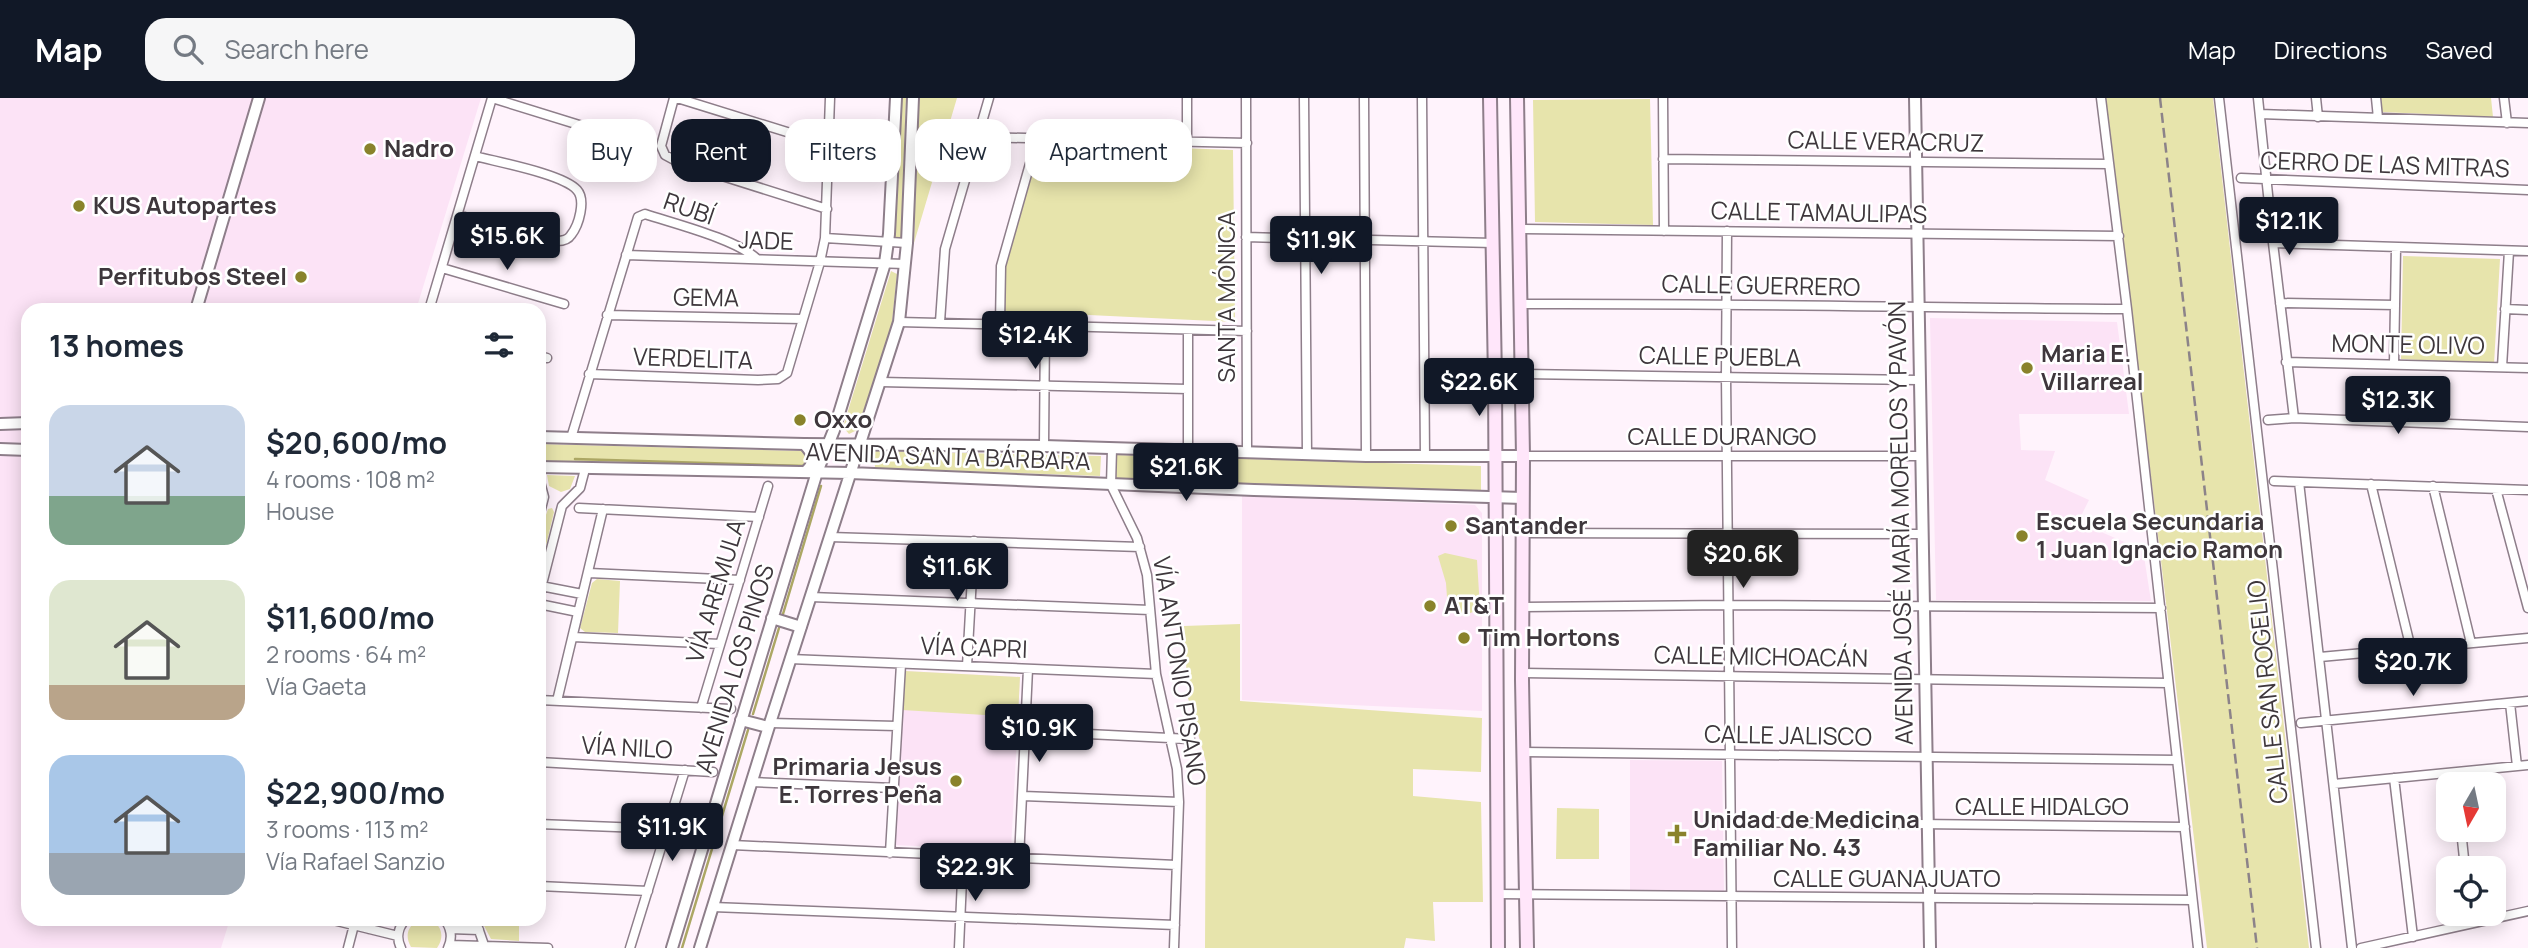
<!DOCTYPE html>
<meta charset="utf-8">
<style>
:root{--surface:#fff;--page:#f6f6f7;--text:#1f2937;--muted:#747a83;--accent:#111827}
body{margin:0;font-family:Manrope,sans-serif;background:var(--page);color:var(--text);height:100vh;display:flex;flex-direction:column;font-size:26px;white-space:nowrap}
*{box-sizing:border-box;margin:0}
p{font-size:23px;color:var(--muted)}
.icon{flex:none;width:38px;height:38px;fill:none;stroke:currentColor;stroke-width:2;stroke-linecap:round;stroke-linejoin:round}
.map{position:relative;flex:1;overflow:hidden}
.drawer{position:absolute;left:21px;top:205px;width:525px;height:623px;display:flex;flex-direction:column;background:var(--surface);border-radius:21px;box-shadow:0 4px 18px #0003}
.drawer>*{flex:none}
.banner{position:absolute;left:567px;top:21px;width:665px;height:63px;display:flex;gap:14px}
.needle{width:46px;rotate:189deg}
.buttons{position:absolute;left:2436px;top:674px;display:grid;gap:14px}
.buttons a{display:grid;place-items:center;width:70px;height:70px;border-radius:14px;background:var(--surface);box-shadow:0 4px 18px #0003;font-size:35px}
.price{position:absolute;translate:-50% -60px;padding:0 16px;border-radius:7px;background:var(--accent);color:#fff;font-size:23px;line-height:46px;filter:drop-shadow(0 2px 4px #0008)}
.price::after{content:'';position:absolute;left:50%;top:42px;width:21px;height:16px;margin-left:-10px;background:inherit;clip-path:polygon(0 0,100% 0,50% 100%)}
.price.active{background:#222;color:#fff}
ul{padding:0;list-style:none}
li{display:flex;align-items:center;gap:21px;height:175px;padding:0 28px}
li span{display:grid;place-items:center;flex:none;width:196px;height:140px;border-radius:21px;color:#555}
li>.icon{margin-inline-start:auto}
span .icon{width:84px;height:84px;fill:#fffc;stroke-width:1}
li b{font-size:30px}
h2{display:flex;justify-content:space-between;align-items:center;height:84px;padding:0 28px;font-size:30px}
.tag{padding:0 24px;border-radius:21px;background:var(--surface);box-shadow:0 4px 18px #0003;font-size:24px;line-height:63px}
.tag.active{background:var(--accent);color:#fff}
header{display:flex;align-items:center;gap:42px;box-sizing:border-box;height:98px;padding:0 35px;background:var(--accent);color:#fff}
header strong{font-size:33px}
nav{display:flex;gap:38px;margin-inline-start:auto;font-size:24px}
.search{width:490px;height:63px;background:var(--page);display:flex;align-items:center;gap:18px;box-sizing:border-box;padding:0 24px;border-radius:21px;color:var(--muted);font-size:26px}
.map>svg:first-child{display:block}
.built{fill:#fce3f6}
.green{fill:#e7e4ac}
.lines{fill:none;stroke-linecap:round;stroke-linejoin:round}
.stream{stroke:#aca764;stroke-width:2.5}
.minor-casing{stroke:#8e7e8a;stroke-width:11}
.tertiary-casing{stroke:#8e7e8a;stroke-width:14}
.secondary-casing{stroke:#8e7e8a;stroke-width:16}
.minor{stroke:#fff;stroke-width:8}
.tertiary{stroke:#fff;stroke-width:10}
.secondary{stroke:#ffe6fa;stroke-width:12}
.rail{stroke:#8c8389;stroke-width:2.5;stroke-dasharray:10 5;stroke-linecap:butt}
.poi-dot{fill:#89832b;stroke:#fff;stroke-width:2.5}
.labels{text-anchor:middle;stroke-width:5;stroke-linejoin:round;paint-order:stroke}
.street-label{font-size:24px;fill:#3e373c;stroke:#fff}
.poi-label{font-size:24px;font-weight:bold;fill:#3e373c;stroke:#fff;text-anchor:start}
</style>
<header>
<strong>Map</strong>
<div class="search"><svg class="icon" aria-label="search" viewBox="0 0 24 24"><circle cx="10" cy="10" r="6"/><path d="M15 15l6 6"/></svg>Search here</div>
<nav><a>Map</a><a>Directions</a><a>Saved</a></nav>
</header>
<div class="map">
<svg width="2528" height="850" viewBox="0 0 2528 850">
<rect width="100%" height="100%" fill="#fff3fc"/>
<!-- built -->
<path class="built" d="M0,0H481L416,212H28V821H230L221,850H0Z
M1930,220L2117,224L2129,316H2019L2021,352L2055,353L2045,382L2089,402L2078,424L2143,452L2151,503L1936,502Z
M1242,398L1475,407L1482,415V613L1242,602Z
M905,573L1020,579L1011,752L893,747Z
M1630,662L1722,663L1724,794L1630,793Z"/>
<!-- green -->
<path class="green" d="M899,0H906L901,140L894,139Z
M918,0H957L914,145Z
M2106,0H2213L2309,850H2207Z
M2380,0H2491L2493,19L2382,14Z
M1650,1L1653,127L1535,124L1533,2Z
M1041,45L1233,52L1235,224L1004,213L1006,158Z
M2403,158L2500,161L2494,266L2401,261Z
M891,173L897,176L891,233L857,332L849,336L843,329Z
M539,346L804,353L807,354L810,365L802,370L539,363Z
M874,353L1101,358L1100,378L875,370Z
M1117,357L1481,368V395L1116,382Z
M547,377L575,378L570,391L561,394L549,388Z
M552,410L554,414L539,477V437L548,411Z
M1445,455L1477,462L1480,511L1468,516L1448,514L1446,485L1438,458Z
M597,481L620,483L618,535L585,534L580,530L592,485Z
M1240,526V603L1482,620L1481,674L1413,671V698L1481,704L1483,804H1433L1435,843L1406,840L1404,850H1205L1206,664L1188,600L1184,528Z
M905,573L1020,579L1018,619L902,612Z
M1557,710L1599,711V761H1556Z
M422,821C439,821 447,836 437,850L411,849C404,837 408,826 422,821Z
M519,821V843L491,841L481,822Z"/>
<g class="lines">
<!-- stream -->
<path class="stream" d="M575,361L805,368
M783,516L821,388
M753,616L779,530
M682,850L748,632"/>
<!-- minor casing -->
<g class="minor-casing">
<path id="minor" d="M492,0L618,39
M674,0L661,48L665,57L678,64L827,111
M677,0L829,47
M1187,0V44
M1246,0L1247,355
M1304,0L1307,357
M1364,0L1366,358
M1422,0L1425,359
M1663,0L1664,133
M2101,0L2127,211L2198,850
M2219,0L2316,850
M2258,0L2273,145L2294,320
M2316,0L2318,19
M2376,0L2378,20
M2504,0L2507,25
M2260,16L2528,25
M978,39L1247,45
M1663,61L2109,66
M2241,80L2528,92
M458,117C481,124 536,145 557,143C562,143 568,142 571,137C579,127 586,102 577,92C563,76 497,64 475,58
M1518,131L2119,138
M1727,133L1726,278L1732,850
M1246,139L1493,145
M825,140L907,145
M2273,145L2528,153
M626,157L905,166
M442,170L564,206
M2280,205L2395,207
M1520,206C1722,205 1925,210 2127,211
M2505,211L2528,212
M429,212L492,0
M607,217L803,221
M899,224L1247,233
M940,224L945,151L989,0
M1000,226L1001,168L1037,41
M539,258L547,260
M2286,264L2528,270
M2394,265L2396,150
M2502,269L2509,153
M589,276L758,282L778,281L787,275L820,164L825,140L830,0
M1520,276L1918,282
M881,284L1188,291
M2268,322L2294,320L2528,329
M571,340L638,119L645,116C675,126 736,141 757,161
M1044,348L1045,227
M1112,351L1111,387L1137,440L1147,477L1156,576L1177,671L1179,704L1174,850
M1188,353V232
M1523,358H1921
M539,380L544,399L539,419
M2274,383L2528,392
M2299,384L2352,850
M2371,386L2411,551
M2433,388L2471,545
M2496,391L2528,510
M579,410L759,419
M1523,435L1922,436
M830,439L1140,449
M589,475L740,482
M541,488L582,496
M539,498L562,408L580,390L585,371
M811,499L1150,512
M539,506L578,514
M1522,509L1728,507L2161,510
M573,539L720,546
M2320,559L2528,540
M790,561L1156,576
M967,568L974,443
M1522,575L2168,585
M539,602L731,611
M557,603L603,411
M2510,605L2517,668
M701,610L768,388
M770,625L897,628
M2301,625L2528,603
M1026,633L1190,641
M1524,654L2177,662
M539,664L713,674
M2394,680L2413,839
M752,684L893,690
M2334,686L2528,667
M1023,698L1179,704
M1730,724L2185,729
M539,726L667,731
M2461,732L2465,770
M732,747L1176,767
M890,755L901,566
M1019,761L1028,571
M539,788L648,793
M1497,796L2192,802
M713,809L1175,827
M329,821L398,838
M444,821C451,829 453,840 448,850
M475,821L484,847
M369,831L373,821
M450,831L479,832
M450,847L548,850
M348,850L354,827
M401,850C396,840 398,829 406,821
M630,850L685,672
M959,850L963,758
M2361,850L2528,813"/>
</g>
<!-- tertiary casing -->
<g class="tertiary-casing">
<path id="tertiary" d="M1915,0L1930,850
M196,212L259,0
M0,326L28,325
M539,339L804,346L1044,348L1366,358H1523
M804,346C814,356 816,365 805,374
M0,351L28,352
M539,369L850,375L1254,392L1523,400
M772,520L801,529
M741,622L768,629
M672,850L817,374L834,332L885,165L889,136L896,0
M700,850L770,625L899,224L907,145L913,0"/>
</g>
<!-- secondary casing -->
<g class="secondary-casing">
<path id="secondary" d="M1490,0L1495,281L1498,850
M1517,0L1523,358L1522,582L1527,850"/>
</g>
<!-- minor -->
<use href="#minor" class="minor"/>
<!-- tertiary -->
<use href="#tertiary" class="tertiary"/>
<!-- secondary -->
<use href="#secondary" class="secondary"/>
<!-- rail -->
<path class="rail" d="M2160,0L2257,850"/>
</g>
<!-- markers -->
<g class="poi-dot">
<circle cx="370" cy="51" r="7"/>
<circle cx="79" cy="108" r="7"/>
<circle cx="301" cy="179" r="7"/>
<circle cx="2027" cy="270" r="7"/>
<circle cx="800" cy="322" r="7"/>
<circle cx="1451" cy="428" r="7"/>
<circle cx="2022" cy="438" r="7"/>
<circle cx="1430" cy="508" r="7"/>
<circle cx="1464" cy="540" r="7"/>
<circle cx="956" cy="683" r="7"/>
<path d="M1673.5 725.5h7v7h7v7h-7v7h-7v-7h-7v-7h7z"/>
</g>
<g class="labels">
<!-- street labels -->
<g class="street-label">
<text transform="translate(1886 44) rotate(1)" y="8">CALLE VERACRUZ</text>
<text transform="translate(2385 67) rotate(2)" y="8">CERRO DE LAS MITRAS</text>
<text transform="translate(689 111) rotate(19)" y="8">RUBÍ</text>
<text transform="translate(1819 115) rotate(1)" y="8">CALLE TAMAULIPAS</text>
<text transform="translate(766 143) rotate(2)" y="8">JADE</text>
<text transform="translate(1761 188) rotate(1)" y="8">CALLE GUERRERO</text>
<text transform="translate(1227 199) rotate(-90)" y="8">SANTA MÓNICA</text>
<text transform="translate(706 200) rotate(1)" y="8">GEMA</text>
<text transform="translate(2408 247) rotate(1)" y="8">MONTE OLIVO</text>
<text transform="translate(1720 259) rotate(1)" y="8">CALLE PUEBLA</text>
<text transform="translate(693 261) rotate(2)" y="8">VERDELITA</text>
<text x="1722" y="347">CALLE DURANGO</text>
<text transform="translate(948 359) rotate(2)" y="8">AVENIDA SANTA BÁRBARA</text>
<text transform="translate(1901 425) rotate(-91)" y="8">AVENIDA JOSÉ MARÍA MORELOS Y PAVÓN</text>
<text transform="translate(716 493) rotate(-73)" y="8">VÍA AREMULA</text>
<text transform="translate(974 550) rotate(2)" y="8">VÍA CAPRI</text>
<text transform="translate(1761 559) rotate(1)" y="8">CALLE MICHOACÁN</text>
<text transform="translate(735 571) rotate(-73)" y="8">AVENIDA LOS PINOS</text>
<text transform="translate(1179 573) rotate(81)" y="8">VÍA ANTONIO PISANO</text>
<text transform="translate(2268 594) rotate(-96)" y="8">CALLE SAN ROGELIO</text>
<text transform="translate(1788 638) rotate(1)" y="8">CALLE JALISCO</text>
<text transform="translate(627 650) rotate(3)" y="8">VÍA NILO</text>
<text x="2042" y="717">CALLE HIDALGO</text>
<text x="1887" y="789">CALLE GUANAJUATO</text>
</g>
<!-- poi labels -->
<g class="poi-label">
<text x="384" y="59">Nadro</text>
<text x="93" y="116">KUS Autopartes</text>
<text x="287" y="187" text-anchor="end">Perfitubos Steel</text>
<text x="2041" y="264">Maria E.<tspan x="2041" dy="28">Villarreal</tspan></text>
<text x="814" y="330">Oxxo</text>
<text x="2036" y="432">Escuela Secundaria<tspan x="2036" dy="28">1 Juan Ignacio Ramon</tspan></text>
<text x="1465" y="436">Santander</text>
<text x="1444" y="516">AT&amp;T</text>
<text x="1478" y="548">Tim Hortons</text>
<text x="942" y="677" text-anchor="end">Primaria Jesus<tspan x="942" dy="28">E. Torres Peña</tspan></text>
<text x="1693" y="730">Unidad de Medicina<tspan x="1693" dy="28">Familiar No. 43</tspan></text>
</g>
</g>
</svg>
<div class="buttons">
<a><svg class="needle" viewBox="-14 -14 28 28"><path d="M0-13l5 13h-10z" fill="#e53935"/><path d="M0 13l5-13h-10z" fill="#747a83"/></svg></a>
<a><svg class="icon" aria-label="locate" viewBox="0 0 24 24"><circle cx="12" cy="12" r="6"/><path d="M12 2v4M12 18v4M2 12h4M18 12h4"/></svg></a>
</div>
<b class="price" style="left:2289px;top:159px">$12.1K</b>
<b class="price" style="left:507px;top:174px">$15.6K</b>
<b class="price" style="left:1321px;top:178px">$11.9K</b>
<b class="price" style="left:1035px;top:273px">$12.4K</b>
<b class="price" style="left:1479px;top:320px">$22.6K</b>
<b class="price" style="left:2398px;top:338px">$12.3K</b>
<b class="price" style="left:1186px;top:405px">$21.6K</b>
<b class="price active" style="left:1743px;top:492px">$20.6K</b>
<b class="price" style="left:957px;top:505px">$11.6K</b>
<b class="price" style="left:2413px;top:600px">$20.7K</b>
<b class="price" style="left:1039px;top:666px">$10.9K</b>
<b class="price" style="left:672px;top:765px">$11.9K</b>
<b class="price" style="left:975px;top:805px">$22.9K</b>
<div class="banner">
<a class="tag">Buy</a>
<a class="tag active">Rent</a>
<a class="tag">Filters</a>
<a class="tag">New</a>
<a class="tag">Apartment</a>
</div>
<section class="drawer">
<h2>13 homes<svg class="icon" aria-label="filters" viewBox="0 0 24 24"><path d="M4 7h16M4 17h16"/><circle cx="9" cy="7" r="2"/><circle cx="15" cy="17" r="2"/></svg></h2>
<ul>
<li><span style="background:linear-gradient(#c9d6e8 65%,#7fa58c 0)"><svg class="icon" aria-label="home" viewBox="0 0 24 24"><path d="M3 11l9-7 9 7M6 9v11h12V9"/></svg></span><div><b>$20,600/mo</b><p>4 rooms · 108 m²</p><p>House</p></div></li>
<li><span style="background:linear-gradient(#dfe7d0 75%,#b9a48a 0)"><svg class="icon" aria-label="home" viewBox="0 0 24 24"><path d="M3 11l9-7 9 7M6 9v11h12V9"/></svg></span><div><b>$11,600/mo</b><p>2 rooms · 64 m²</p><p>Vía Gaeta</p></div></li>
<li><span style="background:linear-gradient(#a9c7e8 70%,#9aa5b1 0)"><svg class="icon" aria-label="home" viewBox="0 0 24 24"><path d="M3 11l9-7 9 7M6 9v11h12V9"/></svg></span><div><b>$22,900/mo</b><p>3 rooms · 113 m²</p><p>Vía Rafael Sanzio</p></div></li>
</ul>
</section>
</div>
